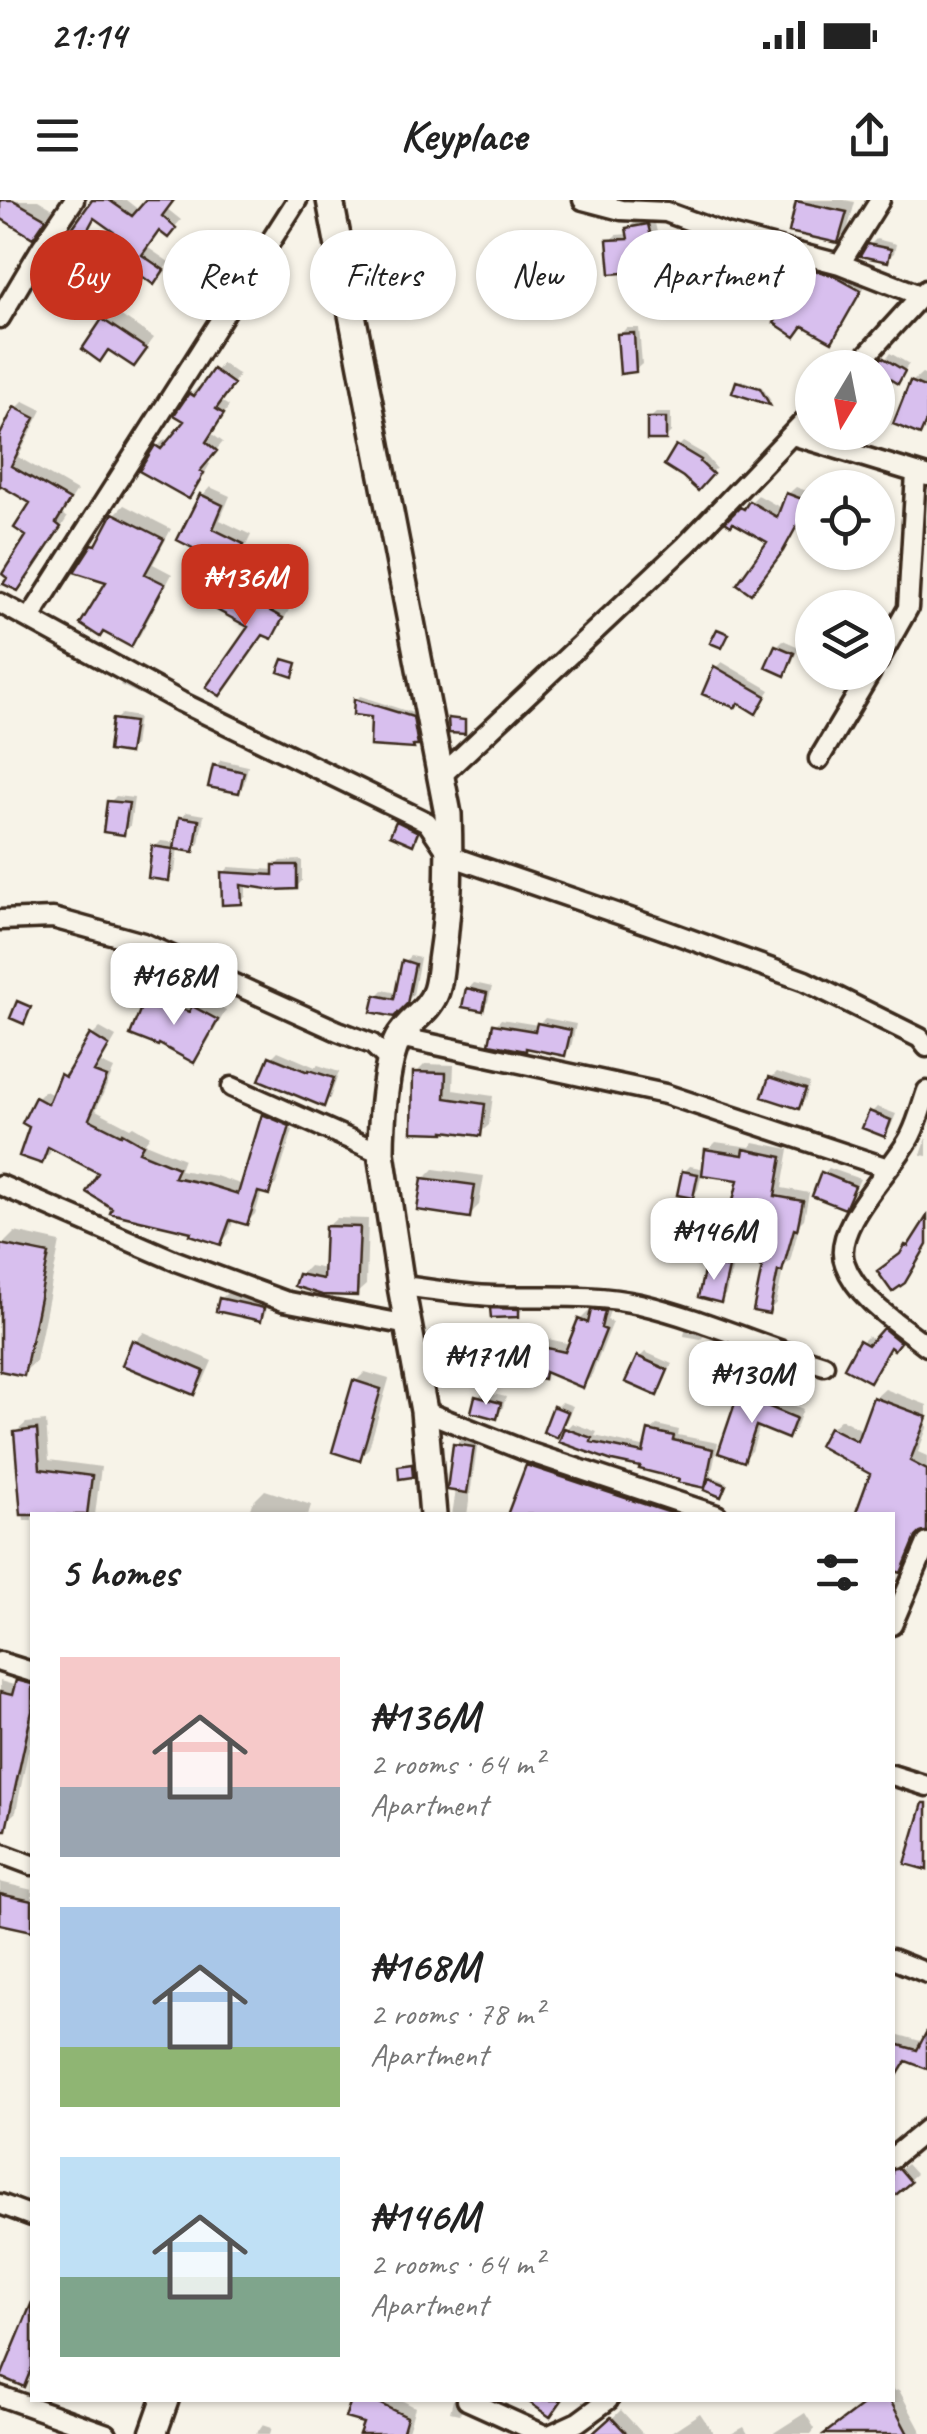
<!DOCTYPE html>
<meta charset="utf-8">
<style>
:root{--surface:#fff;--page:#f6f6f6;--text:#222;--muted:#767676;--accent:#c8321e}
body{margin:0;font-family:Caveat,sans-serif;background:var(--page);color:var(--text);height:100vh;display:flex;flex-direction:column;font-size:38px;white-space:nowrap}
*{box-sizing:border-box;margin:0}
p{font-size:32px;color:var(--muted)}
.icon{flex:none;width:55px;height:55px;fill:none;stroke:currentColor;stroke-width:2;stroke-linecap:round;stroke-linejoin:round}
.map{position:relative;flex:1;overflow:hidden}
.side{position:absolute;left:30px;top:1312px;width:865px;height:890px;display:flex;flex-direction:column;background:var(--surface);border-radius:0px;box-shadow:0 2px 8px #0004}
.side>*{flex:none}
.guide{position:absolute;left:30px;top:30px;width:868px;height:90px;display:flex;gap:20px}
.needle{width:65px;rotate:190deg}
.fabs{position:absolute;left:795px;top:150px;display:grid;gap:20px}
.fabs a{display:grid;place-items:center;width:100px;height:100px;border-radius:50%;background:var(--surface);box-shadow:0 2px 8px #0004;font-size:50px}
.price{position:absolute;translate:-50% -85px;padding:0 22px;border-radius:20px;background:#fff;color:#222;font-size:32px;line-height:65px;filter:drop-shadow(0 2px 5px #0008)}
.price::after{content:'';position:absolute;left:50%;top:60px;width:30px;height:22px;margin-left:-15px;background:inherit;clip-path:polygon(0 0,100% 0,50% 100%)}
.price.active{background:var(--accent);color:#fff}
ul{padding:0;list-style:none}
li{display:flex;align-items:center;gap:30px;height:250px;padding:0 30px}
li span{display:grid;place-items:center;flex:none;width:280px;height:200px;border-radius:0px;color:#555}
li>.icon{margin-inline-start:auto}
span .icon{width:120px;height:120px;fill:#fffc;stroke-width:1}
li b{font-size:42px}
h2{display:flex;justify-content:space-between;align-items:center;height:120px;padding:0 30px;font-size:42px}
.pill{padding:0 35px;border-radius:45px;background:var(--surface);box-shadow:0 2px 8px #0004;font-size:35px;line-height:90px}
.pill.active{background:var(--accent);color:#fff}
.status{display:flex;justify-content:space-between;align-items:center;height:70px;padding:0 50px;background:var(--surface);direction:ltr}
.status svg{height:28px;fill:currentColor}
header{display:flex;justify-content:space-between;align-items:center;height:130px;padding:0 30px;background:var(--surface);font-size:45px;font-weight:700}
.map>svg:first-child{display:block}
.shadow{fill:#0003}
.building{fill:#d8bfee;stroke:#3b2a1e;stroke-width:2.5}
.lines{fill:none;stroke-linecap:round;stroke-linejoin:round}
.street-casing{stroke:#3b2a1e;stroke-width:25}
.secondary-casing{stroke:#3b2a1e;stroke-width:32}
.street{stroke:#f7f3e8;stroke-width:18}
.secondary{stroke:#f7f3e8;stroke-width:25}
</style>
<div class="status"><b>21:14</b><svg viewBox="0 0 49 12"><path d="M0 12V9h3v3zM5 12V6h3v6zM10 12V3h3v9zM15 12V0h3v12zM26 1h20v11H26zM47 4h2v5h-2z"/></svg></div>
<header><svg class="icon" aria-label="menu" viewBox="0 0 24 24"><path d="M4 6h16M4 12h16M4 18h16"/></svg>Keyplace<svg class="icon" aria-label="share" viewBox="0 0 24 24"><path d="M12 15V3M7 8l5-5 5 5M5 13v7h14v-7"/></svg></header>
<div class="map">
<svg width="927" height="2234" viewBox="0 0 927 2234">
<rect width="100%" height="100%" fill="#f7f3e8"/>
<filter id="ink" filterUnits="userSpaceOnUse"><feTurbulence type="fractalNoise" baseFrequency=".01" numOctaves="2"/><feDisplacementMap in="SourceGraphic" scale="20" xChannelSelector="R" yChannelSelector="G"/><feConvolveMatrix kernelMatrix="1 2 1 2 8 2 1 2 1" color-interpolation-filters="sRGB"/></filter>
<g filter="url(#ink)">
<!-- shadow -->
<path class="shadow" d="M0,0H38L53,9L33,35L0,15Z
M95,0H126L140,11L149,0H173L166,8L181,20L168,34L160,28L147,47L169,62L161,74L133,67L117,90L125,37L96,17L88,32L81,39Z
M800,0H844L855,2L847,31L837,41L798,2Z
M654,19L664,63L658,69L609,41L616,35L629,34L628,29L634,23Z
M876,39L896,44L894,53L887,59L869,46Z
M789,52L868,81L840,130L831,139L808,76L780,62Z
M114,111L154,138L134,164L110,148L100,158L104,121Z
M626,128H639L642,164L635,170L620,135Z
M890,153L909,164L897,180L878,169Z
M222,163L239,175L221,201L229,206L212,234L223,242L206,262L210,264L196,288L188,296L157,247L165,239L170,242L188,220L191,194L198,187L202,189Z
M922,173L927,175V225L920,232L912,182Z
M741,180L762,187L771,201L735,191Z
M24,201L42,210L18,257L77,291L62,314L67,318L30,376L17,388L30,335L34,302L0,282V230L4,232L16,209Z
M656,213H671V232L665,238L649,219Z
M683,242L704,254L716,268L698,287L678,247Z
M210,287L230,296L220,320L251,335L241,356L232,365L180,339L202,296Z
M796,287L812,293V300L790,340L758,383L771,341L733,320L729,322L749,301L751,302L758,295L783,309L788,294Z
M124,305L171,329L153,364L172,374L140,435L131,444L110,381L94,346L103,336L115,314Z
M272,365L280,369L265,397L289,410L279,428L271,436L252,426L228,389L236,381L254,391L264,372Z
M783,440L799,447L790,467L784,473L777,446Z
M722,462L770,490L760,505L705,492L716,467Z
M126,477L147,489L141,495L120,485Z
M360,496L416,514L421,539L413,547L356,500Z
M121,514L138,517L134,546L128,552L115,520Z
M221,560L248,566L244,584L238,591L215,567Z
M116,596L134,598L130,626L124,632L110,602Z
M187,612L204,615L199,643L193,649L178,647L175,672L168,678L154,648L161,641L177,643L181,618Z
M404,616L423,625L418,636L412,642L398,622Z
M302,660V681L296,687L246,683V696L241,702L224,673L229,667L276,670V666L281,661Z
M410,756L420,758L413,795L393,814L377,796L383,790L397,793L404,762Z
M474,783L492,787L488,802L482,808L468,789Z
M158,787L198,803L204,797L226,810L203,850L194,860L148,796Z
M545,818L576,824L571,847L565,853L495,826L501,819L538,825Z
M100,828L116,837L101,863L114,869L96,910L130,928L133,926L150,936L145,943L184,959L180,970L216,976L243,985L264,915L265,914V918L293,930L276,984L268,992L262,991L255,1014L247,1022L234,1018L229,1034L220,1043L194,1031L101,973L52,946L50,953L42,961L37,899L45,891L54,895L62,876L70,868L73,869L92,836Z
M278,851L315,867L318,865L339,872L330,898L324,904L272,857Z
M425,864L454,865L453,890L493,896L489,925L480,933L445,928L416,873Z
M777,872L810,883L805,900L799,906L771,878Z
M877,907L896,914L890,928L884,934L871,913Z
M927,938V956L921,955Z
M716,942L750,947L754,942L789,949L782,988L809,993L804,1019L800,1023L790,1061L784,1066L776,1103L768,1112L765,1065L741,978L702,973L698,989L692,996L684,972L690,966L705,969L708,950Z
M829,968L860,979L850,1000L844,1006L823,974Z
M434,969L484,976L479,1005L469,1015L424,979Z
M337,1018L368,1019L366,1085L356,1094L300,1075L309,1066L326,1069L327,1027Z
M15,1032L60,1042L36,1161L23,1173L0,1169V1056L2,1045Z
M715,1058L734,1062L726,1094L720,1100L708,1064Z
M227,1093L268,1102L266,1112L260,1118L221,1099Z
M499,1103L524,1104V1108L518,1114L493,1109Z
M601,1103L612,1104L607,1120L613,1122L591,1177L583,1185L549,1171L543,1176L522,1143L530,1135L571,1144L580,1120L588,1112L592,1114Z
M691,1124L707,1130V1133L701,1139L684,1136L685,1130Z
M890,1124L904,1134L893,1146L892,1145L876,1173L870,1179L862,1142L868,1136L875,1140Z
M144,1132L212,1161L203,1182L193,1192L135,1142Z
M645,1152L672,1164L662,1187L656,1193L639,1158Z
M365,1172L389,1179L369,1248L359,1258L355,1182Z
M748,1187L803,1209L796,1228L788,1236L760,1225L752,1251L743,1259L740,1196Z
M885,1189L927,1205V1228L918,1252L927,1256V1328L923,1329L909,1361L900,1370L892,1367V1315H858L873,1273L831,1228L841,1219L864,1231L875,1198Z
M484,1192L506,1197L502,1210L496,1217L477,1198Z
M562,1202L573,1206L563,1229L557,1235L556,1208Z
M46,1221L49,1260L101,1267L95,1315H32V1320L24,1321L16,1232L26,1223Z
M572,1223L597,1232L595,1236L647,1248L650,1231L657,1225L679,1230L678,1235L718,1243L711,1276L727,1282L723,1292L707,1289L711,1278L704,1285L682,1277L613,1258L566,1229Z
M462,1239L478,1242L467,1315H452L456,1290V1245Z
M537,1257L699,1315H510L528,1266Z
M265,1290L311,1305L308,1315H248L252,1303Z
M27,1472L32,1474V1531L16,1612L6,1621L0,1620V1481L17,1486L18,1481Z
M0,1682L32,1690V1729L0,1721Z
M892,1833L924,1842L927,1836V1866L908,1859L892,1881Z
M907,1964L916,1974L892,1994V1975Z
M32,2112V2175L24,2184L30,2115Z
M892,2186L895,2191L899,2190L921,2231L918,2234H825L867,2202L866,2200H892Z
M353,2200H401L415,2207L408,2231L405,2234H374Z
M453,2200H467V2206L459,2214L450,2212Z
M621,2210L643,2234H605L601,2229Z
M700,2213L714,2234H668Z
M805,2213L815,2229L811,2234H772Z
M263,2224L272,2227L270,2234H256Z
M744,2227L748,2234H731Z"/>
<!-- building -->
<path class="building" d="M0,0H13L46,19L33,38L0,18Z
M92,0H109L132,16L146,0H174L162,16L176,28L168,38L159,31L142,55L164,70L154,85L132,69L117,94L96,81L122,38L94,18L81,42L68,34Z
M796,1L847,12L838,43L789,32Z
M648,24L659,71L637,76L636,72L610,74L607,40L628,39L626,28Z
M867,44L891,49L888,62L860,56Z
M778,60L832,75L861,91L832,142L803,126L795,137L774,123L804,78L775,67Z
M102,119L147,149L134,167L108,150L100,162L82,149Z
M634,133L636,172L620,174L617,134Z
M882,157L905,171L898,184L878,172V168H874Z
M213,169L234,184L216,209L224,214L206,242L217,251L200,271L204,273L189,299L139,271L155,245L161,249L184,221L174,215L189,193L194,196Z
M736,181L760,188L770,205L732,193Z
M910,181L927,188V219L920,235L893,224Z
M14,207L35,218L11,266L70,300L56,323L61,327L18,391L3,384L7,378L2,374L26,336L14,328L30,303L1,286L0,288V235Z
M647,218H666V240H647Z
M676,245L701,260L700,262L713,274L698,291L683,277L664,265Z
M786,293L810,302L783,351L751,394L737,384L767,342L733,323L731,326L725,322L740,307L744,309L749,301L777,317Z
M200,294L223,305L213,329L244,344L232,368L177,340Z
M113,313L164,339L145,374L165,384L131,447L103,432L100,437L80,424L106,382L74,372L92,344L96,345Z
M262,371L274,378L259,405L283,418L272,439L263,435L220,496L206,487L248,427L215,409L226,388L247,399Z
M717,429L729,434L722,448L710,443Z
M775,445L794,453L785,476L765,467Z
M283,459L297,463L293,477L278,472Z
M714,466L766,496L756,514L738,503L735,508L702,494Z
M354,499L413,517L418,546H413L414,549L370,546L371,517L353,515Z
M448,518L465,520V534L449,533Z
M112,519L134,522L129,554L108,551Z
M213,565L244,572L239,593L208,587Z
M107,601L129,603L124,635L103,632Z
M179,617L199,620L194,652L174,649Z
M396,621L418,632L413,645L390,635Z
M152,646L173,649L169,681L148,678Z
M273,665H297V689L273,690L241,685L242,704L222,705L221,672L273,675Z
M402,760L415,764L407,804L394,817L371,812L375,795L394,799Z
M466,788L487,793L483,811L462,807Z
M146,795L189,812L192,806L218,820L194,863L159,844L158,846L130,835Z
M17,801L31,807L24,824L10,818Z
M537,823L571,830L565,856L526,848V851L489,844L493,824L535,831Z
M90,834L109,846L94,872L107,877L89,919L121,935L122,933L143,945L139,952L178,968L174,977L206,984L238,994L262,914L290,926L269,995L258,992L247,1025L230,1020L221,1045L190,1035L191,1032L110,1013L112,1008L86,992L98,973L48,947L42,964L19,956L29,927L22,923L35,897L48,904L60,874L65,877Z
M269,856L308,872L309,870L334,878L324,907L259,880Z
M413,872L446,873L445,898L485,904L481,936L444,931V933L412,932Z
M769,877L806,889L799,909L762,897Z
M869,911L891,920L885,937L862,928Z
M705,949L743,955L744,949L782,957L775,996L803,1001L797,1030L794,1029L782,1072L778,1071L769,1114L753,1111L762,1067L720,1055L738,980L702,975Z
M682,971L698,974L693,998L677,995Z
M821,972L855,986L845,1009L812,996Z
M422,978L475,985L470,1018L417,1010Z
M927,1016V1045L905,1083L892,1092L877,1071L900,1054L905,1045L908,1046Z
M325,1026L360,1027L357,1096L322,1095L294,1086L298,1074L323,1079Z
M0,1044L49,1054L24,1176L0,1171Z
M706,1063L729,1068L721,1103L698,1097Z
M219,1098L264,1108L261,1121L216,1111Z
M490,1108L519,1109V1117L491,1118Z
M591,1110L605,1111L601,1128L606,1130L583,1188L545,1172L544,1179L513,1173L520,1142L565,1152L578,1119L588,1123Z
M883,1128L900,1142L894,1150L890,1147L870,1182L844,1168L859,1140L868,1145Z
M132,1140L204,1171L194,1195L122,1165Z
M637,1156L668,1170L657,1196L625,1182Z
M353,1180L381,1189L360,1261L332,1252Z
M738,1194L796,1218L788,1239L756,1226L744,1262L718,1253Z
M475,1196L501,1203L497,1219L471,1212Z
M873,1197L927,1217L910,1261L927,1270V1331L920,1333L916,1337L901,1373L892,1370L893,1315H855L870,1274L819,1246L829,1227L857,1241Z
M553,1206L568,1212L557,1238L543,1232Z
M564,1228L592,1238L591,1242L643,1253L648,1230L674,1236L673,1240L713,1249L705,1288L678,1282L679,1279L639,1269L640,1267L612,1261L559,1242Z
M37,1229L40,1269L92,1276L87,1315H21L14,1232Z
M453,1244L474,1247L467,1293L447,1290Z
M412,1264L413,1277L399,1279L398,1266Z
M526,1265L677,1315H507Z
M709,1278L726,1285L721,1297L704,1290Z
M16,1480L32,1484V1511L6,1630H0V1492L12,1495Z
M923,1603H927V1670L905,1664Z
M0,1694L32,1701V1731L0,1724Z
M927,1831V1869L906,1861L892,1884V1843L917,1850Z
M899,1968L911,1982L892,1998V1970Z
M32,2102V2167L24,2187L1,2177Z
M351,2200H372L407,2217L402,2234H359L363,2223L345,2218Z
M526,2200H562L550,2217Z
M869,2200H890L908,2234H824Z
M611,2217L627,2234H592Z"/>
<g class="lines">
<!-- street casing -->
<g class="street-casing">
<path id="street" d="M583,0L621,10L666,12L726,34L840,64L927,98
M840,64L880,0
M0,118L42,47L74,0
M855,168L926,90
M792,235L927,276
M0,403L181,502L427,622L450,656L659,728L805,781L920,838L927,847
M30,418L297,0
M878,461L908,408L916,273
M819,559L871,472
M441,576L686,345L812,213
M0,720L53,718L143,743L338,831L372,844L391,862
M399,837L665,894L888,968
M232,887L381,953
M927,891C922,905 918,921 911,935C896,967 830,1026 845,1064C858,1100 898,1123 927,1146
M0,985L176,1061L284,1101L408,1125
M401,1086C431,1089 462,1095 493,1096C543,1098 591,1093 640,1104C703,1119 762,1146 824,1165
M424,1211L528,1252L717,1315
M892,1425L927,1343
M0,1462L32,1472
M892,1575L927,1586
M0,1653L32,1665
M892,1759L927,1773
M892,1958L927,1929
M0,2004L32,2016
M0,2196L107,2234
M467,2200L542,2234
M552,2234L578,2222L608,2200"/>
</g>
<!-- secondary casing -->
<g class="secondary-casing">
<path id="secondary" d="M330,0L448,614C450,664 449,712 441,761C440,771 439,782 436,791C429,812 407,821 398,839C385,864 381,925 381,953L401,1086L424,1211L433,1315
M153,2234L165,2200"/>
</g>
<!-- street -->
<use href="#street" class="street"/>
<!-- secondary -->
<use href="#secondary" class="secondary"/>
</g>
</g>
</svg>
<div class="fabs">
<a><svg class="needle" viewBox="-14 -14 28 28"><path d="M0-13l5 13h-10z" fill="#e53935"/><path d="M0 13l5-13h-10z" fill="#767676"/></svg></a>
<a><svg class="icon" aria-label="locate" viewBox="0 0 24 24"><circle cx="12" cy="12" r="6"/><path d="M12 2v4M12 18v4M2 12h4M18 12h4"/></svg></a>
<a><svg class="icon" aria-label="layers" viewBox="0 0 24 24"><path d="M12 4l9 5-9 5-9-5zM3 14l9 5 9-5"/></svg></a>
</div>
<b class="price active" style="left:245px;top:429px">₦136M</b>
<b class="price" style="left:174px;top:828px">₦168M</b>
<b class="price" style="left:714px;top:1083px">₦146M</b>
<b class="price" style="left:486px;top:1208px">₦171M</b>
<b class="price" style="left:752px;top:1226px">₦130M</b>
<div class="guide">
<a class="pill active">Buy</a>
<a class="pill">Rent</a>
<a class="pill">Filters</a>
<a class="pill">New</a>
<a class="pill">Apartment</a>
</div>
<section class="side">
<h2>5 homes<svg class="icon" aria-label="filters" viewBox="0 0 24 24"><path d="M4 7h16M4 17h16"/><circle cx="9" cy="7" r="2"/><circle cx="15" cy="17" r="2"/></svg></h2>
<ul>
<li><span style="background:linear-gradient(#f6c9c9 65%,#9aa5b1 0)"><svg class="icon" aria-label="home" viewBox="0 0 24 24"><path d="M3 11l9-7 9 7M6 9v11h12V9"/></svg></span><div><b>₦136M</b><p>2 rooms · 64 m²</p><p>Apartment</p></div></li>
<li><span style="background:linear-gradient(#a9c7e8 70%,#8fb573 0)"><svg class="icon" aria-label="home" viewBox="0 0 24 24"><path d="M3 11l9-7 9 7M6 9v11h12V9"/></svg></span><div><b>₦168M</b><p>2 rooms · 78 m²</p><p>Apartment</p></div></li>
<li><span style="background:linear-gradient(#bfe0f5 60%,#7fa58c 0)"><svg class="icon" aria-label="home" viewBox="0 0 24 24"><path d="M3 11l9-7 9 7M6 9v11h12V9"/></svg></span><div><b>₦146M</b><p>2 rooms · 64 m²</p><p>Apartment</p></div></li>
</ul>
</section>
</div>
